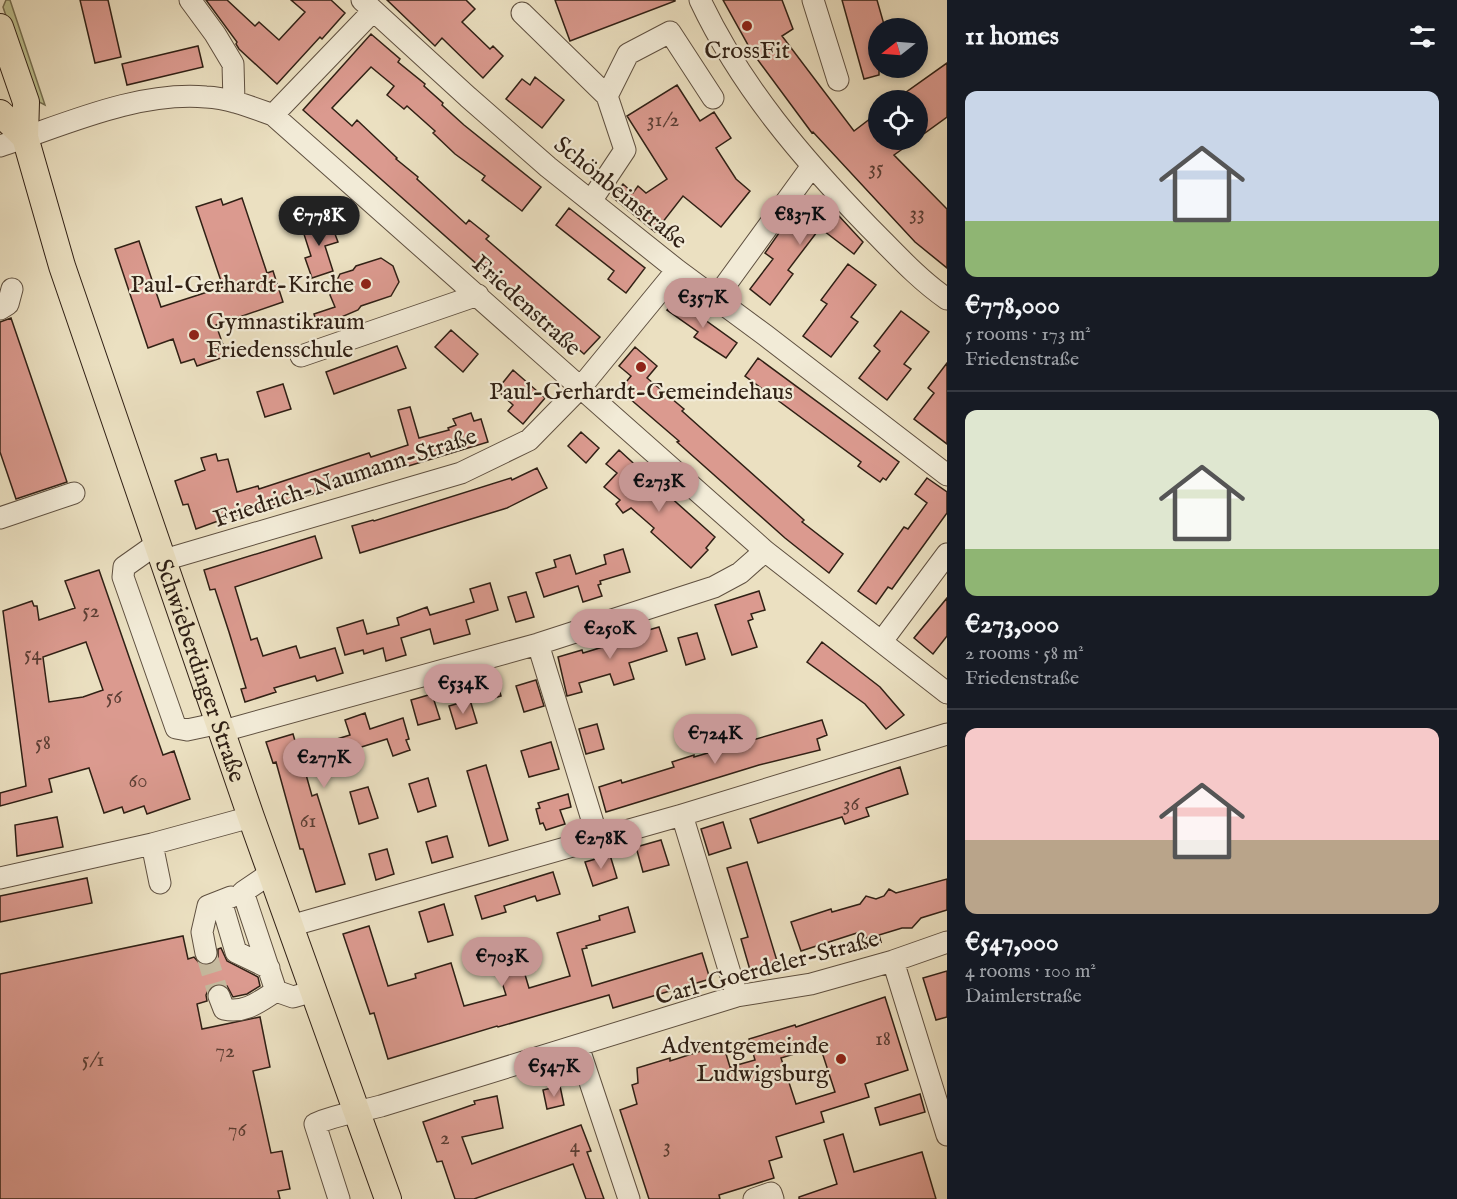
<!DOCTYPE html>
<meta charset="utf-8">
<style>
:root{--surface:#171b24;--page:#242831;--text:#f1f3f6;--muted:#9ea1a6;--line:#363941;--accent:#c59692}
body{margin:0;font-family:"IM FELL English",serif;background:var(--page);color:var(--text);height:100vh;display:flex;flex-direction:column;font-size:22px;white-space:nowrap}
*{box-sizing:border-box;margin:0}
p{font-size:20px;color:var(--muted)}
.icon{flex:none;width:33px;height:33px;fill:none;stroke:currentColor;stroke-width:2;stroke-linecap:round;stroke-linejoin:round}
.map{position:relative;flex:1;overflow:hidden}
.drawer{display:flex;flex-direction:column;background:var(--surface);width:510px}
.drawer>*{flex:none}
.needle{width:39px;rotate:253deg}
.fabs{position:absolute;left:868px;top:18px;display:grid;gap:12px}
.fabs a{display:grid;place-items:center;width:60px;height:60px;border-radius:50%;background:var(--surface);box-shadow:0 3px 9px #0003;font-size:30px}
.price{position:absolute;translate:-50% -51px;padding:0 14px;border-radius:21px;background:var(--accent);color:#111;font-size:20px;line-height:39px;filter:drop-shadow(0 2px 3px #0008)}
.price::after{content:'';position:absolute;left:50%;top:36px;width:18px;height:14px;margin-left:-9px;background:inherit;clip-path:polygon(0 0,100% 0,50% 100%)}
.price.selected{background:#222;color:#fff}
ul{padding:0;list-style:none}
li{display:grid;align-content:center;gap:12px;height:318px;padding:0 18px}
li+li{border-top:2px solid var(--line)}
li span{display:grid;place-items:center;height:186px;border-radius:12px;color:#555}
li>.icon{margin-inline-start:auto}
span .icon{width:108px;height:108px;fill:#fffc;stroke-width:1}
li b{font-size:26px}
h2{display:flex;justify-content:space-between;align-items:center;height:72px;padding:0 18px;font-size:26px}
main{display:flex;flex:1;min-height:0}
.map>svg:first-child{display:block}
.green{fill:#bdc18f;stroke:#767052;stroke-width:1.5}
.building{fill:#db9a8f;stroke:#302015;stroke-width:1.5;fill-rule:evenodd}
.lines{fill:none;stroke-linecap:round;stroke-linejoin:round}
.minor-tunnel{stroke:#c6ba9f;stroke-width:21;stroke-dasharray:21 10;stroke-linecap:butt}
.minor-casing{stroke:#5f5040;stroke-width:23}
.major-casing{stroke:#302015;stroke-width:28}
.minor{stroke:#f2ebd7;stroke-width:21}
.major{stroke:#ebe0c1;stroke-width:26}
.poi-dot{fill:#8f2418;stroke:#f2ebd7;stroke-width:2}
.labels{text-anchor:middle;stroke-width:4.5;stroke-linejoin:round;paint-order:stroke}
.number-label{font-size:21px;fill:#5b3e34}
.poi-label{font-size:24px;fill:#302015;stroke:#f2ebd7}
.street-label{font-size:24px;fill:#302015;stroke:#f2ebd7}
</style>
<main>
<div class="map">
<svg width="947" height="1199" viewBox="0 0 947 1199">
<rect width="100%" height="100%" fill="#ebe0c1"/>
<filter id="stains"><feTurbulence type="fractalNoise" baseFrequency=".00333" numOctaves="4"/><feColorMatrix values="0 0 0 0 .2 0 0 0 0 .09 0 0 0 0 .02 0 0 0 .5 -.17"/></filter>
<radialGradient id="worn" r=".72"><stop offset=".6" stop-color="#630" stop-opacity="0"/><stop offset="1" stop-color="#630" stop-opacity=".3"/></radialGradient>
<!-- green -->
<path class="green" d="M6,0H10L45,105L37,101L32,93L3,7Z"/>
<!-- building -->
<path class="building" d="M80,0H108L121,57L95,63Z
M206,0H227L255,26L259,22L279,40L305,12L291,0H331L345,13L322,39L320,37L277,84L239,49L236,44L237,42Z
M387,0H466L475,9L462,22L490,49L493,46L503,56L483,78L442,38L435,46Z
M555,0H675V1L570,41Z
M723,0H782L793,29L782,36L854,131L879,112V140H915L894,155L947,209V268L915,242L813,132L812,133L752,52Z
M842,0H877L885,28H879V75L864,79Z
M371,34L400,59L398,62L425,84L424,86L443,103L442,105L464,125L541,187L522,211L482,180L485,176L455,154L433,133L435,131L407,106L404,109L387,95L394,86L371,67L332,108L352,126L357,120L397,158L396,159L418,177L417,179L466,224L469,220L489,236L486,239L600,337L584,354L500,279L497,282L303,110Z
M198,46L203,67L127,85L122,64Z
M947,63V117L918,138V100H895Z
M535,77L564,100L542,128L506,99L522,79L530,85Z
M677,85L700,121L714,112L731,138L716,148L736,179L750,191L721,227L683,196L655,232L612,197L623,184L633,193L638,186L646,193L667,179L627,116Z
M242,198L267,273L273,271L283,302L216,325L227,356L197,366L194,359L181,363L173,339L148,348L115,249L139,241L161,307L223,287L196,207L221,199L223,205Z
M817,199L839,216L863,242L854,254L820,228L788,270L793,274L770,305L750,289L773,259L765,253L795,210L804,217Z
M569,208L645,268L626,293L608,279L614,271L556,225Z
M329,218L338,242L325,246L333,271L312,278L305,258L311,256L302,228Z
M381,258L393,266L399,282L391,296L361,306L358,310L318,327L314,314L335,307L330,295L340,274L353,270L356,266Z
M848,264L876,285L851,317L858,322L831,357L803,336L827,304L821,300Z
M677,297L695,310L694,312L737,343L726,358L694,337L698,332L667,310Z
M901,311L929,332L904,364L911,369L887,400L859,378L880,351L874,346Z
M11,318L67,482L16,499L0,452V322Z
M451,330L478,354L463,372L435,347Z
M397,346L406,368L334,394L326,372Z
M635,347L657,366L647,378L684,409L682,411L804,520L802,522L843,554L829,573L785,538L677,442L679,441L622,392L625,389L622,387L631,376L619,366Z
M758,358L899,462L886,480L883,478L880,482L858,466L861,462L745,376Z
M947,363V444L914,419L934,393L928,388Z
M513,370L545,398L523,424L508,411L513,405L497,390Z
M283,384L291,409L265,417L257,392Z
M410,407L419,438L449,430L448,428L456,425L453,419L471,413L474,421L481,419L488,442L352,483L229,517L196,529L188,504L183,505L175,481L205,470L201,458L216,454L218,461L228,459L237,492L258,486L259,489L369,453L371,457L408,445L398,410Z
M581,432L599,448L586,463L568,446Z
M619,450L643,472L634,483L659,504L668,495L715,537L706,548L708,550L691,568L651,532L654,528L631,508L623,513L616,504L620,500L604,487L617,473L606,464Z
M537,468L547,488L507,508L360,553L352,526L373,520L374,521L511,478L512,480Z
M927,478L947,492V513L892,589L888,587L876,604L858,591L904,527L908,529L927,503L915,494Z
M315,536L322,558L235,587L251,640L257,638L263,656L296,646L300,658L335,648L343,673L317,681L315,676L274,688L276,692L245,702L241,689L246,688L229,632L215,589L210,590L204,570Z
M623,549L630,572L600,581L601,584L598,585L602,596L583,602L578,586L544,597L536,573L556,567L554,560L570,555L576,574L606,564L604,555Z
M99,570L163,755L174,751L190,799L147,814L144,806L124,813L122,807L104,813L89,768L49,779L52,792L0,806V793L26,786L3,611L32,601L34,606H37L39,620L75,608L65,581ZM86,642L103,690L83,697L49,702L43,657Z
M490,583L498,610L466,620L470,634L434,644L430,629L401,638L406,655L386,661L383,648L364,654L363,650L345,655L337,628L363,620L367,634L399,625L397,618L427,607L430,615L474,602L470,589Z
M759,591L765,610L751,614L753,619L748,621L757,647L732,655L715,605Z
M526,592L534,617L516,622L508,597Z
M947,598V636L933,654L914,638Z
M659,627L667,651L629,663L634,679L614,685L610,674L579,683L582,692L567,696L558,657L582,650L583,653L639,636L638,633Z
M697,633L705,659L686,665L678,638Z
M822,642L880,687L904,715L886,729L865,704L807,662Z
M495,674L501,696L483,701L476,680Z
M536,680L544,706L524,712L516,686Z
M432,694L440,719L418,725L411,700Z
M470,700L477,723L456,729L449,706Z
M365,713L370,729L403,718L409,739L406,740L410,750L393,756L387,739L339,754L341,760L305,771L312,796L317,794L345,884L316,892L303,849H300L276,762L273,763L266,742L293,734L298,751L350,735L345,720Z
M822,720L827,735L817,739L820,750L759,765L606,812L599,787L621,780L622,783L674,767L672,762L694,755V757Z
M597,724L604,749L586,754L579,729Z
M551,742L559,769L529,777L521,751Z
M486,765L508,840L489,846L467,771Z
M900,767L908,794L866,808L869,816L845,824L842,817L758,843L750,819Z
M428,778L436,806L418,812L409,784Z
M368,787L378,818L359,824L350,792Z
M568,794L571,807L560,810L565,824L546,830L543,823L540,824L536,809L540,808L538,803Z
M57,817L63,847L17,856L15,825Z
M723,822L731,848L709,855L701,829Z
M447,836L453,857L432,863L426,842Z
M661,840L669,865L643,872L636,847Z
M387,849L394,874L376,880L369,854Z
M610,855L617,878L593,886L585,862Z
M747,862L777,961L750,970L741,939L748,937L727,868Z
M553,872L560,894L537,901L535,896L504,906L506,912L482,919L475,896Z
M87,878L92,903L0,922V896Z
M947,879V910L921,918L912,928H902L879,935L881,942L869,937L862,939L860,932L801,951L791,922L831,909L832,912L860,904L866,896L876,899L884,896L889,889L896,893Z
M444,904L453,935L428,942L419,912Z
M628,907L635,932L586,946L587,948L582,949L592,986L702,953L710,979L613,1008L609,995L498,1027L497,1026L388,1059L374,1013L370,1014L343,934L369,926L388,986L416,978L415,974L451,963L464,1006L506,995L491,948L515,941L529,988L563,978L570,976L557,933L600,920L599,916Z
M183,936L188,959L194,957L201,965H209L215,962L218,957V949L221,948L227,961L258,977L260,986L247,994L233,997L227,986L215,984L209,988L206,995L207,1001L197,1004L202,1029L260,1017L270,1067L253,1071L271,1153L282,1151L290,1189L278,1191L280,1199H0V974Z
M947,971V1017L936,1020L923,978Z
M885,997L908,1070L865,1084L869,1097L821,1112L824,1122L776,1137L782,1157L769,1161L774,1178L719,1195L720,1199H649L620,1110L637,1104L632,1085L638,1083L637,1068L670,1058V1061L723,1044L730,1067L755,1060L749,1039L795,1025L796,1027ZM820,1046L835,1092L796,1104L781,1058Z
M560,1086L564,1105L547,1109L543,1090Z
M920,1094L925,1112L880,1125L875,1108Z
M497,1096L503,1128L462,1137L472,1164L581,1125L591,1151L587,1152L604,1199H586L573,1164L474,1199H455L442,1161L437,1162L423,1122L475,1104L474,1101Z
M843,1134L854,1172L922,1152L936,1199H799V1197L837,1184L824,1140Z"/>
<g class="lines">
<!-- minor-tunnel -->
<path class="minor-tunnel" d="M206,953L219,996"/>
<!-- minor casing -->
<g class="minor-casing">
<path id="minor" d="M190,0L215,34L233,64L234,102
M362,0L468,97L548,167L677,270L765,335L947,475
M700,0C741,87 803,159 869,227C894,252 918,279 947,299
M813,0L838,80
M522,13L607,96L625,150L591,201
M607,96L628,54L670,32L713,98
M273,115L373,11
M0,146C64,125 137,91 206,97C229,98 251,107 273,115L765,551L947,693
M716,298L812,166
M0,309L8,304L12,289
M301,356L478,295
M0,518L74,493
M158,543L124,567L123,577L176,728L187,730L220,723
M164,560L461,473L529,440L581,387L677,270
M882,641L947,554
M538,644L598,839
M223,731L538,644L714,587L740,573L765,551
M682,815L737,996
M152,844L160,883
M271,873L243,892L276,991L293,997L314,991
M0,878L152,844L251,817
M221,901L236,952L269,968
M290,926L682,815L947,734
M206,953L202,932L208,906L231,897
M893,961L947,1135
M219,996L224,1009C245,1014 260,1001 276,991
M578,1046L629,1199
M339,1199L315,1124C337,1114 359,1112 381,1106L737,996L811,984L893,961L947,942
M754,1199L771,1193L773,1199"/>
</g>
<!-- major casing -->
<g class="major-casing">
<g id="major">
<path id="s1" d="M0,27L26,102L25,137L62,266L251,817L388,1199"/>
<path d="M0,113L25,137"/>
</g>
</g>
<!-- minor -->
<use href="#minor" class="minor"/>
<!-- major -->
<use href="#major" class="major"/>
</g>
<!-- markers -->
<g class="poi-dot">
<circle cx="747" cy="26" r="6"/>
<circle cx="366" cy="284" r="6"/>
<circle cx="194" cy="335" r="6"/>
<circle cx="641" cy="367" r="6"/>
<circle cx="841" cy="1059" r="6"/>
</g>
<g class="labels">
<!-- number labels -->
<g class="number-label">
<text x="663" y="126">31/2</text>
<text x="876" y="174">35</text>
<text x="917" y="219">33</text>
<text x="91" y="617">52</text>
<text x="33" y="660">54</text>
<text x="114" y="703">56</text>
<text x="43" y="749">58</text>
<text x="138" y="787">60</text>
<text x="851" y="810">36</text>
<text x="308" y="827">61</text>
<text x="883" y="1045">18</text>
<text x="225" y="1057">72</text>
<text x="93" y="1066">5/1</text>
<text x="237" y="1136">76</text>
<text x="445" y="1144">2</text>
<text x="575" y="1152">4</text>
<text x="667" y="1152">3</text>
</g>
<!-- poi labels -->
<g class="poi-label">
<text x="747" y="58">CrossFit</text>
<text x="354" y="292" text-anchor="end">Paul-Gerhardt-Kirche</text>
<text x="206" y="329" text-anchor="start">Gymnastikraum<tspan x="206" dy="28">Friedensschule</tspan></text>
<text x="641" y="399">Paul-Gerhardt-Gemeindehaus</text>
<text x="829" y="1053" text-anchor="end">Adventgemeinde<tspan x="829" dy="28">Ludwigsburg</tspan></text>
</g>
<!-- street labels -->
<g class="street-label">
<text transform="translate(621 192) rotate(39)" y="8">Schönbeinstraße</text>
<text transform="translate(527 305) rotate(42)" y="8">Friedenstraße</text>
<text transform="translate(345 477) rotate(-18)" y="8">Friedrich-Naumann-Straße</text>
<text dy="8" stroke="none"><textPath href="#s1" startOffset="676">Schwieberdinger Straße</textPath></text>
<text transform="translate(767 967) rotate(-15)" y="8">Carl-Goerdeler-Straße</text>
</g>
</g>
<rect width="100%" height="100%" filter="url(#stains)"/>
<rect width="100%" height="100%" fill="url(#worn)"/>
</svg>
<div class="fabs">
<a><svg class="needle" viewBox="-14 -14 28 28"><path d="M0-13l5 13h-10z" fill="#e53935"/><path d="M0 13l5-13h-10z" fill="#9ea1a6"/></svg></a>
<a><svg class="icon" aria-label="locate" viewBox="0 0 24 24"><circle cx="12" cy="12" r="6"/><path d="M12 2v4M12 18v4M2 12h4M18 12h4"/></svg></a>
</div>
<b class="price" style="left:800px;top:246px">€837K</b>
<b class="price selected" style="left:319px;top:247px">€778K</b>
<b class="price" style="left:703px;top:329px">€357K</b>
<b class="price" style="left:659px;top:513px">€273K</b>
<b class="price" style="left:610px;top:660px">€250K</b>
<b class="price" style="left:463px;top:715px">€534K</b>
<b class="price" style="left:715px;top:765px">€724K</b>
<b class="price" style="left:324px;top:789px">€277K</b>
<b class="price" style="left:601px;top:870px">€278K</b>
<b class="price" style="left:502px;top:988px">€703K</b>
<b class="price" style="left:554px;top:1098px">€547K</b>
</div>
<section class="drawer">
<h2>11 homes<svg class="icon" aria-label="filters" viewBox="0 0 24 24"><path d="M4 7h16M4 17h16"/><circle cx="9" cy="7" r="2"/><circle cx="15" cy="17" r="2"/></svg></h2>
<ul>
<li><span style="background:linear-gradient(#c9d6e8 70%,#8fb573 0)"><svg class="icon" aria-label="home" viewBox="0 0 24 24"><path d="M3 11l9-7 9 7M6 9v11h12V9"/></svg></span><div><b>€778,000</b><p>5 rooms · 173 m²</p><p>Friedenstraße</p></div></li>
<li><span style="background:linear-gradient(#dfe7d0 75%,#8fb573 0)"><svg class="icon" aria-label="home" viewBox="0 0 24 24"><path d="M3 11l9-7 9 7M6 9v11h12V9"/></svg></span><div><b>€273,000</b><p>2 rooms · 58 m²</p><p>Friedenstraße</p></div></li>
<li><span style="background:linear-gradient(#f6c9c9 60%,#b9a48a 0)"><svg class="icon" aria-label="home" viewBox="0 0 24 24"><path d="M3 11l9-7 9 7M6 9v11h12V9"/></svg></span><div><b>€547,000</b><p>4 rooms · 100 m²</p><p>Daimlerstraße</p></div></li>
</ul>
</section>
</main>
